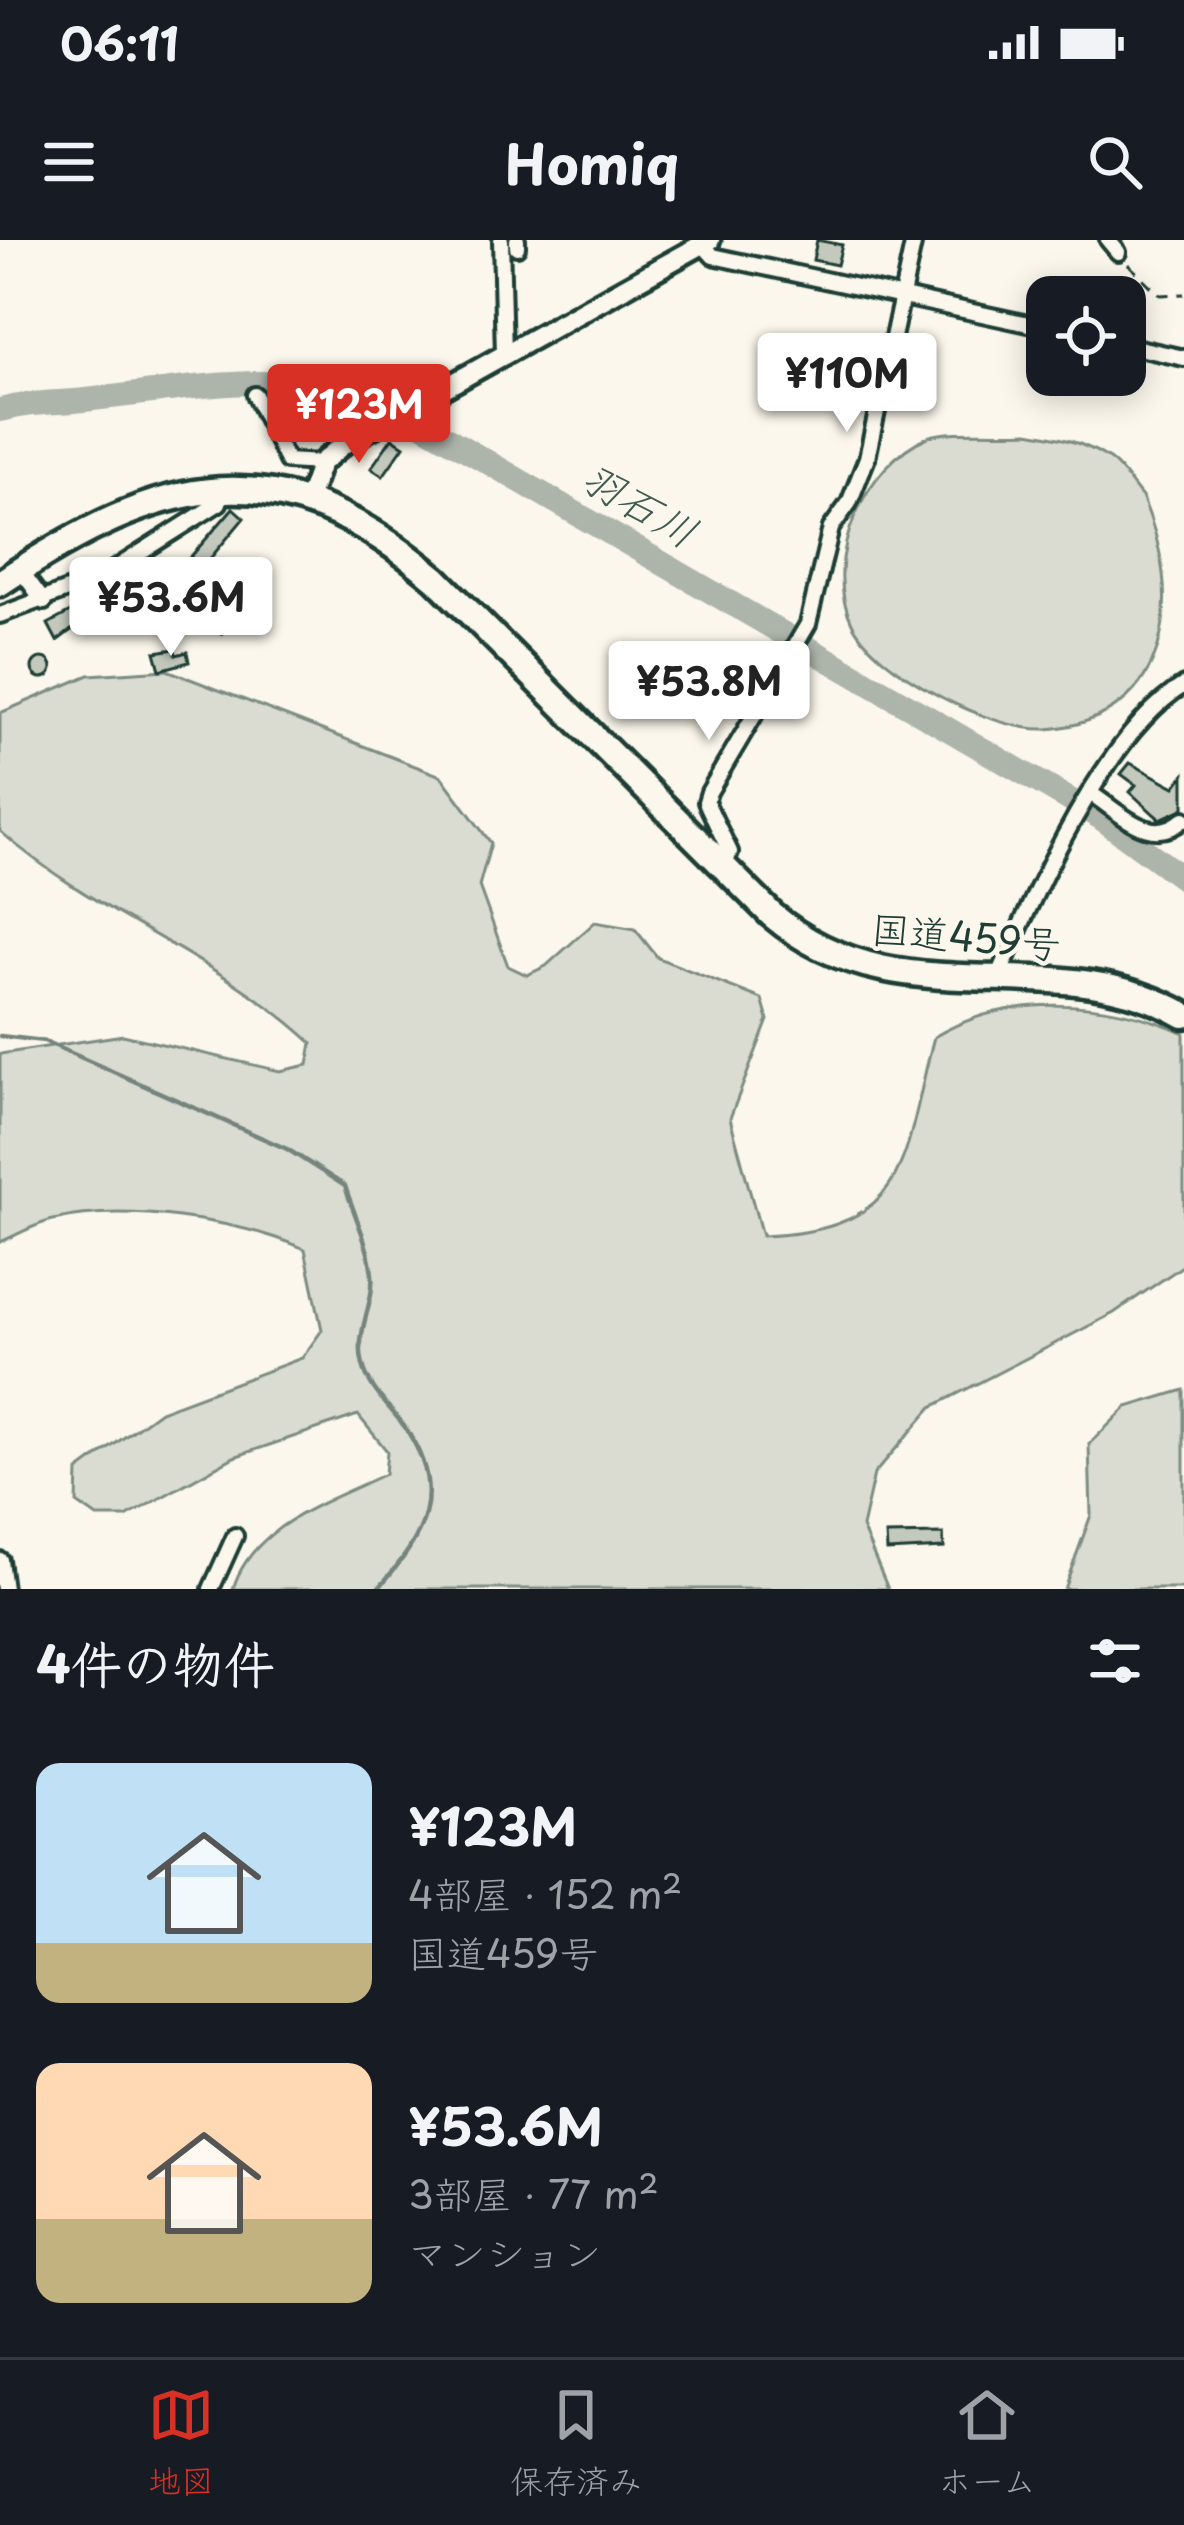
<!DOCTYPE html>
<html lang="ja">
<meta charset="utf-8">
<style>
:root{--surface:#171b24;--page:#242831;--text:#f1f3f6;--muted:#9ea1a6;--line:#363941;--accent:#d93025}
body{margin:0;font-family:"Playpen Sans","Klee One",sans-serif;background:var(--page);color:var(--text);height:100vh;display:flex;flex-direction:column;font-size:45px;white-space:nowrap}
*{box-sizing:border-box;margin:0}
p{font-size:39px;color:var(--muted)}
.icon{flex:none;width:66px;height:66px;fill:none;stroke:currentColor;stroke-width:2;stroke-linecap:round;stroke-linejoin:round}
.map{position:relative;height:1349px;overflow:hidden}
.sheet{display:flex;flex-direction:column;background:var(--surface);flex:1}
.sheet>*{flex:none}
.fabs{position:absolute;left:1026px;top:36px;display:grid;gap:24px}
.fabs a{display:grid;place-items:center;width:120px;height:120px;border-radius:24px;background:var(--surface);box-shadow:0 6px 30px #0003;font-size:60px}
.price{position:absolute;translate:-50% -102px;padding:0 27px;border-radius:12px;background:#fff;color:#222;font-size:39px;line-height:78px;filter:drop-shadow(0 3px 6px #0008)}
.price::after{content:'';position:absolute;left:50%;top:72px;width:36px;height:27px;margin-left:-18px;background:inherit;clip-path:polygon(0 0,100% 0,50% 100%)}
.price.active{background:var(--accent);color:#fff}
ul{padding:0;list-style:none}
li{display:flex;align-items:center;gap:36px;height:300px;padding:0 36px}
li span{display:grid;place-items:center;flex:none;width:336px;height:240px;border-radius:24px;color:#555}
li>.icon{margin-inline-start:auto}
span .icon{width:144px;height:144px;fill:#fffc;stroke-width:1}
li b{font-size:51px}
h2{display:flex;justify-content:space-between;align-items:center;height:144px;padding:0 36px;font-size:51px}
.status{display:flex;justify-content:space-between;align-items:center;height:84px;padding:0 60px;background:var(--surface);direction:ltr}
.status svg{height:33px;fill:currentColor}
header{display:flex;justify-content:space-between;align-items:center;height:156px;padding:0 36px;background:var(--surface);font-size:54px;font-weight:700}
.dock{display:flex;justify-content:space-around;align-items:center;height:168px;border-top:3px solid var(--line);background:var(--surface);font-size:33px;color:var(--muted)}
.dock a{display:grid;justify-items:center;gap:6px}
.dock .active{color:var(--accent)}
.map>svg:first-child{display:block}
.green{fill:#dbdcd1;stroke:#7d8c82;stroke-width:3}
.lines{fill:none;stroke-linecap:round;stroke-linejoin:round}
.stream{stroke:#74847b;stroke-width:4.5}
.river{stroke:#adb4aa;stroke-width:24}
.building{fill:#c4c9be;stroke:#1f3d34;stroke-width:3}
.minor-casing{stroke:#1f3d34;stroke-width:22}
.tertiary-casing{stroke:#1f3d34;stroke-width:27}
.trunk-casing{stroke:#1f3d34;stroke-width:33}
.path{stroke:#1f3d34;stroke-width:3;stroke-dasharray:12 9;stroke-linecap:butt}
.minor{stroke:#fbf7ec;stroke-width:14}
.tertiary{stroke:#fbf7ec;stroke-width:18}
.trunk{stroke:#fbf7ec;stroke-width:24}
.labels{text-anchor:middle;stroke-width:9;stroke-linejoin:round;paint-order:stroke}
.street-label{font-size:39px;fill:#1f3d34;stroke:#fbf7ec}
.water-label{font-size:42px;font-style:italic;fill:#425b52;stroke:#fbf7ec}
</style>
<div class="status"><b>06:11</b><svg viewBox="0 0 49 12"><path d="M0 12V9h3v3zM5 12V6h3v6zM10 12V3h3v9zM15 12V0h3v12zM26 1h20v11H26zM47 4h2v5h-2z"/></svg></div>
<header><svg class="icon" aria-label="menu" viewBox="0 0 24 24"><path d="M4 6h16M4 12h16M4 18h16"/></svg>Homiq<svg class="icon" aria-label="search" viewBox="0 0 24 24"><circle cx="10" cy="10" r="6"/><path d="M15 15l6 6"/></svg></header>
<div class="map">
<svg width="1184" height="1349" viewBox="0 0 1184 1349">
<rect width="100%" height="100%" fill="#fbf7ec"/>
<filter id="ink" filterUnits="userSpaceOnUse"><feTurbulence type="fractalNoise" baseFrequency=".00833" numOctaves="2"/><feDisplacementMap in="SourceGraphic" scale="24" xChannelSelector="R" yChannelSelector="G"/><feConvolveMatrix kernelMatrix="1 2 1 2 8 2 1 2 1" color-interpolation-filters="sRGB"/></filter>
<g filter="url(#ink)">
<!-- green -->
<path class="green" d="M1028,192C1056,197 1081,201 1106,217C1120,225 1131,244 1142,257C1184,353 1175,479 1047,489C993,492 876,432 852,383C821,321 865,223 928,197C949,189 1003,194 1028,192Z
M167,430L441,536L491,603L479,646L508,726L527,735L546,726L595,682L635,689L658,718L762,759L768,780L730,878L762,996C914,990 902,917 934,797C1008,752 1109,759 1184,793V1025L1114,1073L932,1167L874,1234L862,1287L888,1349H233C252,1285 329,1261 385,1234L387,1211L358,1175L234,1217L126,1277H97L77,1263L78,1231L160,1171L302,1118L322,1090L305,1009C239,980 124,963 53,980C35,984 17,995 0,1002V814L123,795L280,831L308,825L312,803C219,716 94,675 0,591V473L89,435Z
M1184,1150V1349H1064L1091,1275L1089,1204L1127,1167Z"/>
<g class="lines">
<!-- stream -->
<path class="stream" d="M0,796L44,801L287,909L345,946C354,974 369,1005 372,1034C375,1064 354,1093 363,1125C369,1149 390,1167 404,1186C449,1251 425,1298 377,1349"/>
<!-- river -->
<path class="river" d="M0,170C26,163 48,163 74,161C186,151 265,127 379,159L1101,578L1184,639"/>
</g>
<!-- building -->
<path class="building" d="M817,0L842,5L837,25L813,20Z
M392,198L404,206L383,236L371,228Z
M233,268L244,278L193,339L181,328Z
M227,334L241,342L231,357L217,349Z
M143,337L161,371L144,380L126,346Z
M224,357L239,367L221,394L206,384Z
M85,364L91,375L57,401L48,384Z
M175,409L176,415L187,412L189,422L160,430L155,412Z
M32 428a10 10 0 1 1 20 0a10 10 0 1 1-20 0Z
M1130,523L1175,547L1184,535V568L1160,579L1155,575L1130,552L1136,545L1121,534Z
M943,1294L944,1308L887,1311L886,1295Z"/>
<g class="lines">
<!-- minor casing -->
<g class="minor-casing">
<path id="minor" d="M501,0L504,114
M517,0V7
M699,0L713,16L1047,88
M1108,0L1118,12
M1125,105L1184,118
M255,155L287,221L321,223
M20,329L44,362
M0,375L102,337L219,263
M1093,555C1122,574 1152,608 1184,579
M724,627L730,612L706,562L709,552L808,384L831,288L849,263L867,218L914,0
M998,738C1033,654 1106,492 1184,445
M0,1320L4,1349
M211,1349L235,1296"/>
</g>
<!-- tertiary casing -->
<g class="tertiary-casing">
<path id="tertiary" d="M307,262L321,223L344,204L710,0"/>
</g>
<!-- trunk casing -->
<g class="trunk-casing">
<path id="trunk" d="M0,343C161,236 277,204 436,339L772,675C901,784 1051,699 1184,775"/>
</g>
<!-- path -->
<path class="path" d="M1128,24L1160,55L1184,54"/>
<!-- minor -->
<use href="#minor" class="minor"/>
<!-- tertiary -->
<use href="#tertiary" class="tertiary"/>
<!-- trunk -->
<use href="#trunk" class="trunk"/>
</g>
</g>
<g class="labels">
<!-- street labels -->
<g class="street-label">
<text transform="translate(966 697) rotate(5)" y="14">国道459号</text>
</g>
<!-- water labels -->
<g class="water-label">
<text transform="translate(639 265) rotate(30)" y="15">羽石川</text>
</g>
</g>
</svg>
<div class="fabs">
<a><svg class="icon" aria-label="locate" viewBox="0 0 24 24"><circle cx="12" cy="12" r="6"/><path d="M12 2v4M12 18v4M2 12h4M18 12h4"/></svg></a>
</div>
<b class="price" style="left:847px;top:195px">¥110M</b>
<b class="price active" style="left:359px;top:226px">¥123M</b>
<b class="price" style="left:171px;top:419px">¥53.6M</b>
<b class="price" style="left:709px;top:503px">¥53.8M</b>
</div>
<section class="sheet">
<h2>4件の物件<svg class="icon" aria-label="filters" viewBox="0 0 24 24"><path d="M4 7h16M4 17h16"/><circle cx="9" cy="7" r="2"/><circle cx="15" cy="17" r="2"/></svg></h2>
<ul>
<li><span style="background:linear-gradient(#bfe0f5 75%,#c2b280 0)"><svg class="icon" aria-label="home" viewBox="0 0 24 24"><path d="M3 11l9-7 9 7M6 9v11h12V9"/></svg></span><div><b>¥123M</b><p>4部屋 · 152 m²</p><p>国道459号</p></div></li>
<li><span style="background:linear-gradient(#ffd9b3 65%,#c2b280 0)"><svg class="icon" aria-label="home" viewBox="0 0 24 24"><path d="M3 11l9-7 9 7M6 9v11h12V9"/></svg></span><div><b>¥53.6M</b><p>3部屋 · 77 m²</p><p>マンション</p></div></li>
</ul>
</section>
<nav class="dock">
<a class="active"><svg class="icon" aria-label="map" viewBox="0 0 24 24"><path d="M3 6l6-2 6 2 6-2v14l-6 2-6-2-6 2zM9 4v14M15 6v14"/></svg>地図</a>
<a><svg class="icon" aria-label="saved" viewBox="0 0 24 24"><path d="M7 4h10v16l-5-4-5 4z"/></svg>保存済み</a>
<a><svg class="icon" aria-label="home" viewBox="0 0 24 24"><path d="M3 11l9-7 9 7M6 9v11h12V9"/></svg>ホーム</a>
</nav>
